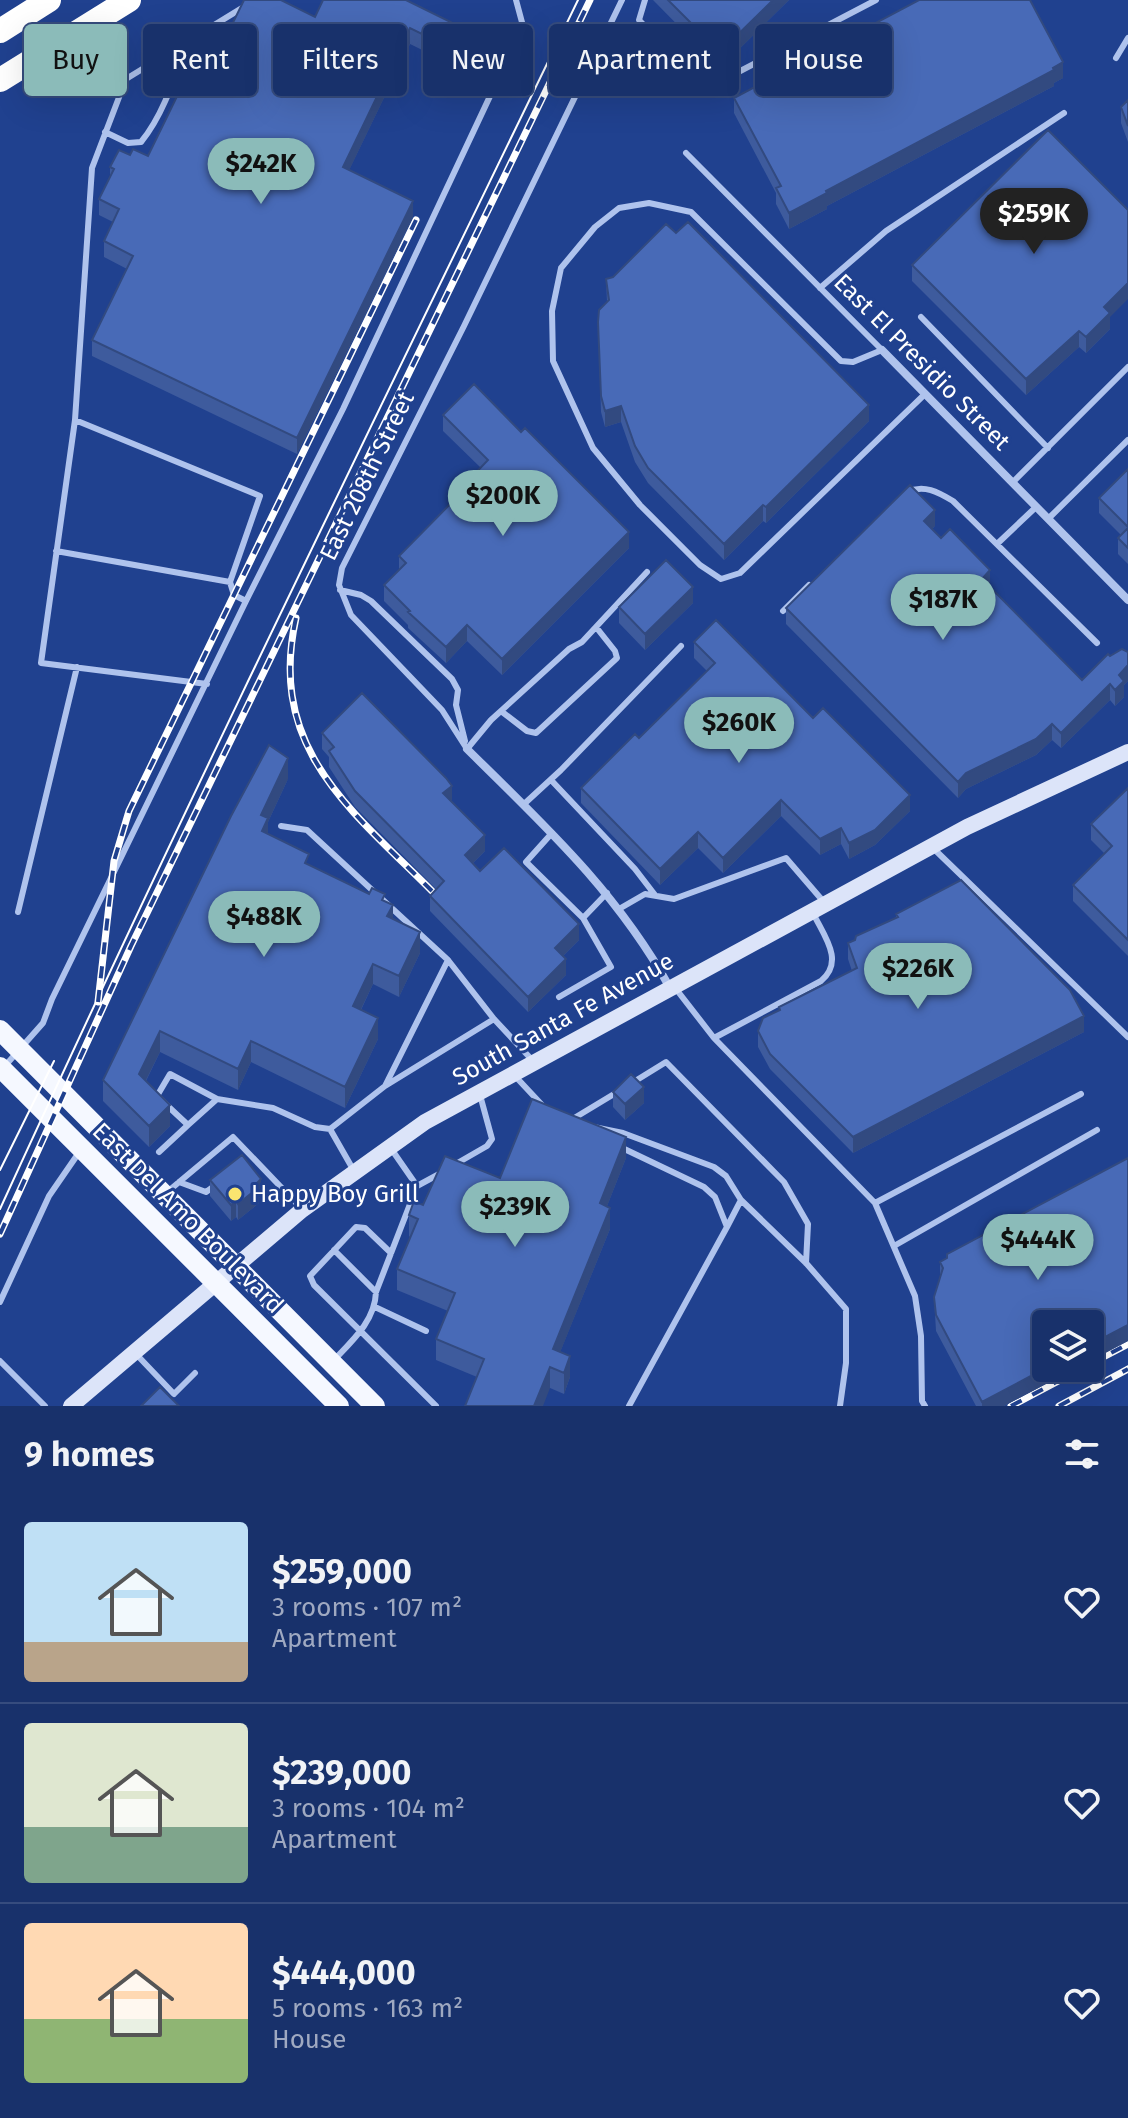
<!DOCTYPE html>
<meta charset="utf-8">
<style>
:root{--surface:#18316b;--page:#213971;--text:#f1f3f6;--muted:#9fa9c1;--line:#364c7e;--accent:#8bbbb9}
body{margin:0;font-family:"Fira Sans",sans-serif;background:var(--page);color:var(--text);height:100vh;display:flex;flex-direction:column;font-size:30px;white-space:nowrap}
*{box-sizing:border-box;margin:0}
p{font-size:26px;color:var(--muted)}
.icon{flex:none;width:44px;height:44px;fill:none;stroke:currentColor;stroke-width:2;stroke-linecap:round;stroke-linejoin:round}
.map{position:relative;height:1406px;overflow:hidden}
.panel{display:flex;flex-direction:column;background:var(--surface);flex:1}
.panel>*{flex:none}
.hud{position:absolute;left:24px;top:24px;width:1080px;height:72px;display:flex;gap:16px}
.buttons{position:absolute;left:1032px;top:1310px;display:grid;gap:16px}
.buttons a{display:grid;place-items:center;width:72px;height:72px;border-radius:8px;background:var(--surface);box-shadow:0 8px 32px #0002,0 0 0 2px var(--line);font-size:40px}
.price{position:absolute;translate:-50% -68px;padding:0 18px;border-radius:28px;background:var(--accent);color:#111;font-size:26px;line-height:52px;filter:drop-shadow(0 2px 4px #0008)}
.price::after{content:'';position:absolute;left:50%;top:48px;width:24px;height:18px;margin-left:-12px;background:inherit;clip-path:polygon(0 0,100% 0,50% 100%)}
.price.on{background:#222;color:#fff}
ul{padding:0;list-style:none}
li{display:flex;align-items:center;gap:24px;height:200px;padding:0 24px}
li+li{border-top:2px solid var(--line)}
li span{display:grid;place-items:center;flex:none;width:224px;height:160px;border-radius:8px;color:#555}
li>.icon{margin-inline-start:auto}
span .icon{width:96px;height:96px;fill:#fffc;stroke-width:1}
li b{font-size:34px}
h2{display:flex;justify-content:space-between;align-items:center;height:96px;padding:0 24px;font-size:34px}
.tag{padding:0 28px;border-radius:8px;background:var(--surface);box-shadow:0 8px 32px #0002,0 0 0 2px var(--line);font-size:28px;line-height:72px}
.tag.on{background:var(--accent);color:#111}
.map>svg:first-child{display:block}
.lines{fill:none;stroke-linecap:round;stroke-linejoin:round}
.lane{stroke:#afc3ed;stroke-width:6}
.street{stroke:#afc3ed;stroke-width:8}
.secondary{stroke:#dce4f9;stroke-width:16}
.primary{stroke:#f5f8ff;stroke-width:20}
.highway{stroke:#fff;stroke-width:24}
.tram{stroke:#fff;stroke-width:2}
.rail-casing{stroke:#fff;stroke-width:7}
.rail{stroke:#20418f;stroke-width:4;stroke-dasharray:12;stroke-linecap:butt}
.wall{fill:#3e5b9d}
.shaded-wall{fill:#324a80}
.building{fill:#486ab7;stroke:#324a80;stroke-width:2}
.poi-dot{fill:#fae570;stroke:#20418f;stroke-width:3}
.labels{text-anchor:middle;stroke-width:6;stroke-linejoin:round;paint-order:stroke}
.street-label{font-size:24px;fill:#fff;stroke:#20418f}
.poi-label{font-size:24px;fill:#fff;stroke:#20418f;text-anchor:start}
</style>
<div class="map">
<svg width="1128" height="1406" viewBox="0 0 1128 1406">
<rect width="100%" height="100%" fill="#20418f"/>
<g class="lines">
<!-- lane -->
<path class="lane" d="M645,0L639,20L695,79H725L876,0
M1116,58L1128,38
M105,132L128,143L141,142C164,114 175,76 187,42
M686,153L882,350L853,362L841,361L691,212L649,203L619,208L595,227L561,268L552,311L553,361L593,448L640,505L700,565L721,579L740,573L925,394
M820,288L886,231L1064,113
M921,317L1048,448
M75,420L41,663L207,684
M1012,483L1128,367
M907,492C924,484 938,492 953,501L1097,643
M1048,519L1128,440
M997,544L1036,507
M56,551L230,582
M340,590L361,595L371,601L452,679L458,690L456,705L465,741
M246,601L234,595L230,582L260,496L75,420L92,168L126,79L255,0
M783,611L809,585
M501,711L527,731L536,733L617,658L615,651L596,627
M467,749L442,710L351,615L339,585L342,568L464,326L622,0
M467,749L491,720L569,649L582,642L647,572
M551,780L635,869L655,895
M523,805L561,770L681,646
M281,826L307,830L448,960
M552,833L526,862L583,918L607,893
M934,849L1128,1037
M619,909L645,894L674,899L786,858L823,901
M18,912L77,667
M676,989L714,1038L821,981C845,961 824,936 813,913
M559,997L611,967L583,918
M714,1038L875,1203L915,1296L921,1336L922,1401L925,1406
M4,1067L43,1023L52,999L246,601L343,409L523,26L516,0
M515,1076L543,1106
M632,1083L666,1062L784,1182L808,1224L806,1263
M385,1086L494,1019
M217,1099L188,1125L157,1096L170,1074L217,1099L273,1108L315,1127L330,1129L354,1171
M571,1120L619,1091
M579,1124L623,1133L714,1167L726,1176L741,1200L727,1227L715,1197L704,1187L616,1145Z
M330,1129L385,1086L448,960L494,1019L534,1062
M392,1150L417,1186
M159,1152L188,1125
M454,1165L487,1146L492,1139L480,1095
M179,1182L206,1192L213,1187
M166,1193L233,1137L300,1207
M741,1200L806,1263L846,1309V1363L840,1406
M875,1203L1081,1094
M894,1246L1097,1130
M334,1250L376,1292
M391,1253L365,1228L356,1227L310,1276L314,1285L436,1406
M0,1302L49,1196L80,1151
M375,1307L426,1331
M136,1354L174,1394L195,1373
M0,1361L45,1406
M333,1361C352,1341 375,1321 376,1292L417,1186L441,1173
M629,1406L727,1227"/>
<!-- street -->
<path class="street" d="M882,350L1128,600
M467,749C544,825 617,892 670,988"/>
<!-- secondary -->
<path class="secondary" d="M71,1406L302,1210L425,1122L967,827L1128,752"/>
<!-- primary -->
<path class="primary" d="M0,1030L375,1406
M0,1067L339,1406"/>
<!-- highway -->
<path class="highway" d="M0,31L49,0
M0,80L129,0"/>
<!-- tram -->
<path class="tram" d="M0,1170L54,1061
M0,1209C186,803 383,402 578,0"/>
<!-- rail casing -->
<g class="rail-casing">
<path id="rail" d="M296,618C267,748 350,809 432,891
M98,1002L114,861L129,811L416,220
M0,1234L131,946L590,0
M1090,1364L1128,1344
M1011,1406L1083,1368
M1059,1406L1128,1369"/>
</g>
<!-- rail -->
<use href="#rail" class="rail"/>
</g>
<!-- wall -->
<path class="wall" d="M323,0L477,51L467,72L410,44L349,170L413,217L297,454L92,356V340L127,269L104,257V241L113,222L99,215V199L110,176V167L130,155L148,156L195,58L192,57V41L206,35L228,33L315,17Z
M653,0H789L720,68Z
M1063,78L1054,83V86L827,206V209L789,229L776,204V193L734,113V98Z
M1128,100V142L1121,123V107Z
M912,265L1110,317V329L1086,353L1079,347L1026,395L912,281Z
M606,279L869,421L766,523L763,521L724,560L648,483L635,462L621,422L605,427L601,412L598,322L607,302Z
M443,415L629,548L502,675L467,641L446,663L408,628V625L384,601V585L399,570V556L464,490V485L481,468L443,431Z
M1128,469V564L1118,554V538L1121,535L1099,513V498Z
M935,526L932,529L990,586V587L1082,680L1110,656L1128,652V681L1124,685V697L1115,706L1110,700L1061,748L1052,740L1036,755L966,789L958,798L786,624V608Z
M693,603L645,650L619,623V607Z
M694,642L813,718L910,811L875,845L849,859L841,844L820,855L781,816L723,873L698,848L660,885L581,803V788L639,738L707,671L694,658Z
M322,733L451,802L485,851L473,863L480,871L579,940L563,956L566,975L528,1012L430,911V896L436,889L355,807L329,767V757L322,749Z
M288,779L268,822V834L309,865L385,902L393,919L420,953L399,997L373,984L361,1010L378,1039L345,1108L251,1062L238,1090L160,1052L146,1081L170,1126L149,1147L103,1101V1080Z
M1128,788V956L1073,901V885L1105,854L1091,840V824Z
M896,914L1084,1032L853,1153L770,1069L758,1047V1031L779,1010V1007L852,971L848,959V943L896,918Z
M613,1092L644,1103L625,1120L613,1107Z
M626,1158L607,1206L610,1229L560,1352L570,1377L564,1394L550,1388L477,1377L436,1360V1339L448,1311L397,1290V1269L410,1237L409,1236V1215L423,1205L500,1178Z
M1128,1158V1341L1004,1406H976L936,1331L934,1297L940,1278V1262Z
M210,1180L261,1195L259,1198V1203L238,1220L236,1217L231,1221L210,1196Z"/>
<!-- shaded-wall -->
<path class="shaded-wall" d="M773,0H789L720,68V52Z
M410,28V44L343,183V167Z
M477,35V51L467,72V56Z
M1063,62V78L1054,83V86L827,206V209L789,229V213L826,191Z
M413,201V217L297,454V438Z
M1128,283V299L1110,317V329L1086,353V337L1104,307Z
M1079,331V347L1026,395V379Z
M869,405V421L766,523V507Z
M621,406V422L605,427V411Z
M763,505V521L724,560V544Z
M935,510V526L924,537V521Z
M629,532V548L502,675V659Z
M990,570V586L982,595V579Z
M693,587V603L645,650V634Z
M467,625V641L446,663V647Z
M1128,665V681L1124,685V697L1115,706V690L1119,675Z
M1110,684V700L1061,748V733Z
M1052,724V740L1036,755L966,789L958,798V782L966,773Z
M288,758V779L268,822V839L262,852L261,815Z
M452,786V801L443,793Z
M910,795V811L875,845L849,859V843Z
M781,800V816L723,873V858Z
M841,828V844L820,855V839Z
M698,832V848L660,885V869Z
M485,835V851L465,871V855Z
M393,905V926L387,916Z
M579,924V940L555,964V948Z
M420,932V953L399,997V976Z
M566,959V975L528,1012V997Z
M373,964V984L353,1026V1006Z
M1084,1016V1032L853,1153V1137Z
M378,1018V1039L345,1108V1087Z
M160,1031V1052L139,1094V1074Z
M251,1041V1062L238,1090V1069Z
M644,1087V1103L625,1120V1104Z
M170,1105V1126L149,1147V1126Z
M626,1137V1158L600,1224V1203Z
M261,1179V1195L259,1198V1203L238,1220V1204Z
M236,1201V1217L231,1221V1205Z
M610,1208V1229L553,1370V1349Z
M1128,1325V1341L1090,1361V1345Z
M570,1356V1377L564,1394V1373Z
M550,1367V1388L543,1406H534Z
M1046,1368H1076L1004,1406H982V1402Z"/>
<!-- building -->
<path class="building" d="M244,0H281L315,17L323,0H406L477,35L467,56L410,28L343,167L413,201L297,438L92,340L133,256L104,241L119,209L99,199L114,169L110,167L119,150L130,155L133,149L148,156L202,45L192,41L197,31L206,35L212,25L228,33Z
M668,0H773L720,52Z
M919,0H1030L1063,62L1053,68L1054,70L826,191L827,193L789,213L776,188L781,186L734,98Z
M1128,100V126L1121,107Z
M1048,130L1128,210V283L1104,307L1110,313L1086,337L1079,331L1026,379L912,265Z
M688,222L869,405L766,507L763,505L724,544L648,468L635,446L621,406L605,411L601,396L598,322L599,310L609,300L606,279L613,277L666,224L676,233Z
M474,384L521,432L525,428L629,532L502,659L467,625L446,647L408,612L410,611L384,585L406,563L399,556L467,487L464,485L488,460L443,415Z
M1128,469V527L1099,498Z
M910,485L935,510L924,521L941,538L950,529L990,570L982,579L1082,680L1108,654L1110,656L1122,649L1128,652V665L1119,675L1124,681L1115,690L1110,684L1061,733L1052,724L1036,739L966,773L958,782L786,608Z
M1128,528V548L1118,538Z
M666,560L693,587L645,634L619,607Z
M716,620L813,718L823,708L910,795L875,830L849,843L841,828L820,839L781,800L723,858L698,832L660,869L581,788L635,734L639,738L715,663L694,642Z
M362,693L446,778L452,786L443,793L485,835L465,855L480,871L504,848L579,924L555,948L566,959L528,997L430,896L444,881L355,791L329,751L334,747L322,733Z
M269,745L288,758L261,815L268,818L262,831L309,854L305,863L369,894L372,888L385,894L382,900L393,905L387,916L420,932L399,976L373,964L353,1006L378,1018L345,1087L251,1041L238,1069L160,1031L139,1074L170,1105L149,1126L103,1080L231,816Z
M1128,788V940L1073,885L1112,846L1091,824Z
M961,880L1070,990L1084,1016L853,1137L770,1054L758,1031L763,1018L780,1010L779,1007L857,968L848,943L855,940L856,936L898,917L896,914Z
M631,1074L644,1087L625,1104L613,1092Z
M532,1099L626,1137L600,1203L610,1208L553,1349L570,1356L564,1373L550,1367L534,1406H465L484,1359L436,1339L455,1293L397,1269L418,1219L409,1215L414,1201L423,1205L445,1156L500,1178Z
M242,1155L261,1179L256,1184L259,1187L238,1204L236,1201L231,1205L210,1180Z
M1128,1158V1325L1090,1345V1324H1046V1368L982,1402L936,1315L934,1297L943,1268L940,1262L947,1258V1254Z
M160,1387L179,1406H141Z"/>
<!-- markers -->
<circle class="poi-dot" cx="235" cy="1194" r="8"/>
<g class="labels">
<!-- street labels -->
<g class="street-label">
<text transform="translate(922 362) rotate(45)" y="8">East El Presidio Street</text>
<text transform="translate(367 476) rotate(-64)" y="8">East 208th Street</text>
<text transform="translate(563 1019) rotate(-29)" y="8">South Santa Fe Avenue</text>
<text transform="translate(188 1218) rotate(45)" y="8">East Del Amo Boulevard</text>
</g>
<!-- poi labels -->
<g class="poi-label">
<text x="251" y="1202">Happy Boy Grill</text>
</g>
</g>
</svg>
<div class="buttons">
<a><svg class="icon" aria-label="layers" viewBox="0 0 24 24"><path d="M12 4l9 5-9 5-9-5zM3 14l9 5 9-5"/></svg></a>
</div>
<b class="price" style="left:261px;top:206px">$242K</b>
<b class="price on" style="left:1034px;top:256px">$259K</b>
<b class="price" style="left:503px;top:538px">$200K</b>
<b class="price" style="left:943px;top:642px">$187K</b>
<b class="price" style="left:739px;top:765px">$260K</b>
<b class="price" style="left:264px;top:959px">$488K</b>
<b class="price" style="left:918px;top:1011px">$226K</b>
<b class="price" style="left:515px;top:1249px">$239K</b>
<b class="price" style="left:1038px;top:1282px">$444K</b>
<div class="hud">
<a class="tag on">Buy</a>
<a class="tag">Rent</a>
<a class="tag">Filters</a>
<a class="tag">New</a>
<a class="tag">Apartment</a>
<a class="tag">House</a>
</div>
</div>
<section class="panel">
<h2>9 homes<svg class="icon" aria-label="filters" viewBox="0 0 24 24"><path d="M4 7h16M4 17h16"/><circle cx="9" cy="7" r="2"/><circle cx="15" cy="17" r="2"/></svg></h2>
<ul>
<li><span style="background:linear-gradient(#bfe0f5 75%,#b9a48a 0)"><svg class="icon" aria-label="home" viewBox="0 0 24 24"><path d="M3 11l9-7 9 7M6 9v11h12V9"/></svg></span><div><b>$259,000</b><p>3 rooms · 107 m²</p><p>Apartment</p></div><svg class="icon" aria-label="heart" viewBox="0 0 24 24"><path d="M12 20l-8-8c-3-5 5-10 8-4 3-6 11-1 8 4z"/></svg></li>
<li><span style="background:linear-gradient(#dfe7d0 65%,#7fa58c 0)"><svg class="icon" aria-label="home" viewBox="0 0 24 24"><path d="M3 11l9-7 9 7M6 9v11h12V9"/></svg></span><div><b>$239,000</b><p>3 rooms · 104 m²</p><p>Apartment</p></div><svg class="icon" aria-label="heart" viewBox="0 0 24 24"><path d="M12 20l-8-8c-3-5 5-10 8-4 3-6 11-1 8 4z"/></svg></li>
<li><span style="background:linear-gradient(#ffd9b3 60%,#8fb573 0)"><svg class="icon" aria-label="home" viewBox="0 0 24 24"><path d="M3 11l9-7 9 7M6 9v11h12V9"/></svg></span><div><b>$444,000</b><p>5 rooms · 163 m²</p><p>House</p></div><svg class="icon" aria-label="heart" viewBox="0 0 24 24"><path d="M12 20l-8-8c-3-5 5-10 8-4 3-6 11-1 8 4z"/></svg></li>
</ul>
</section>
